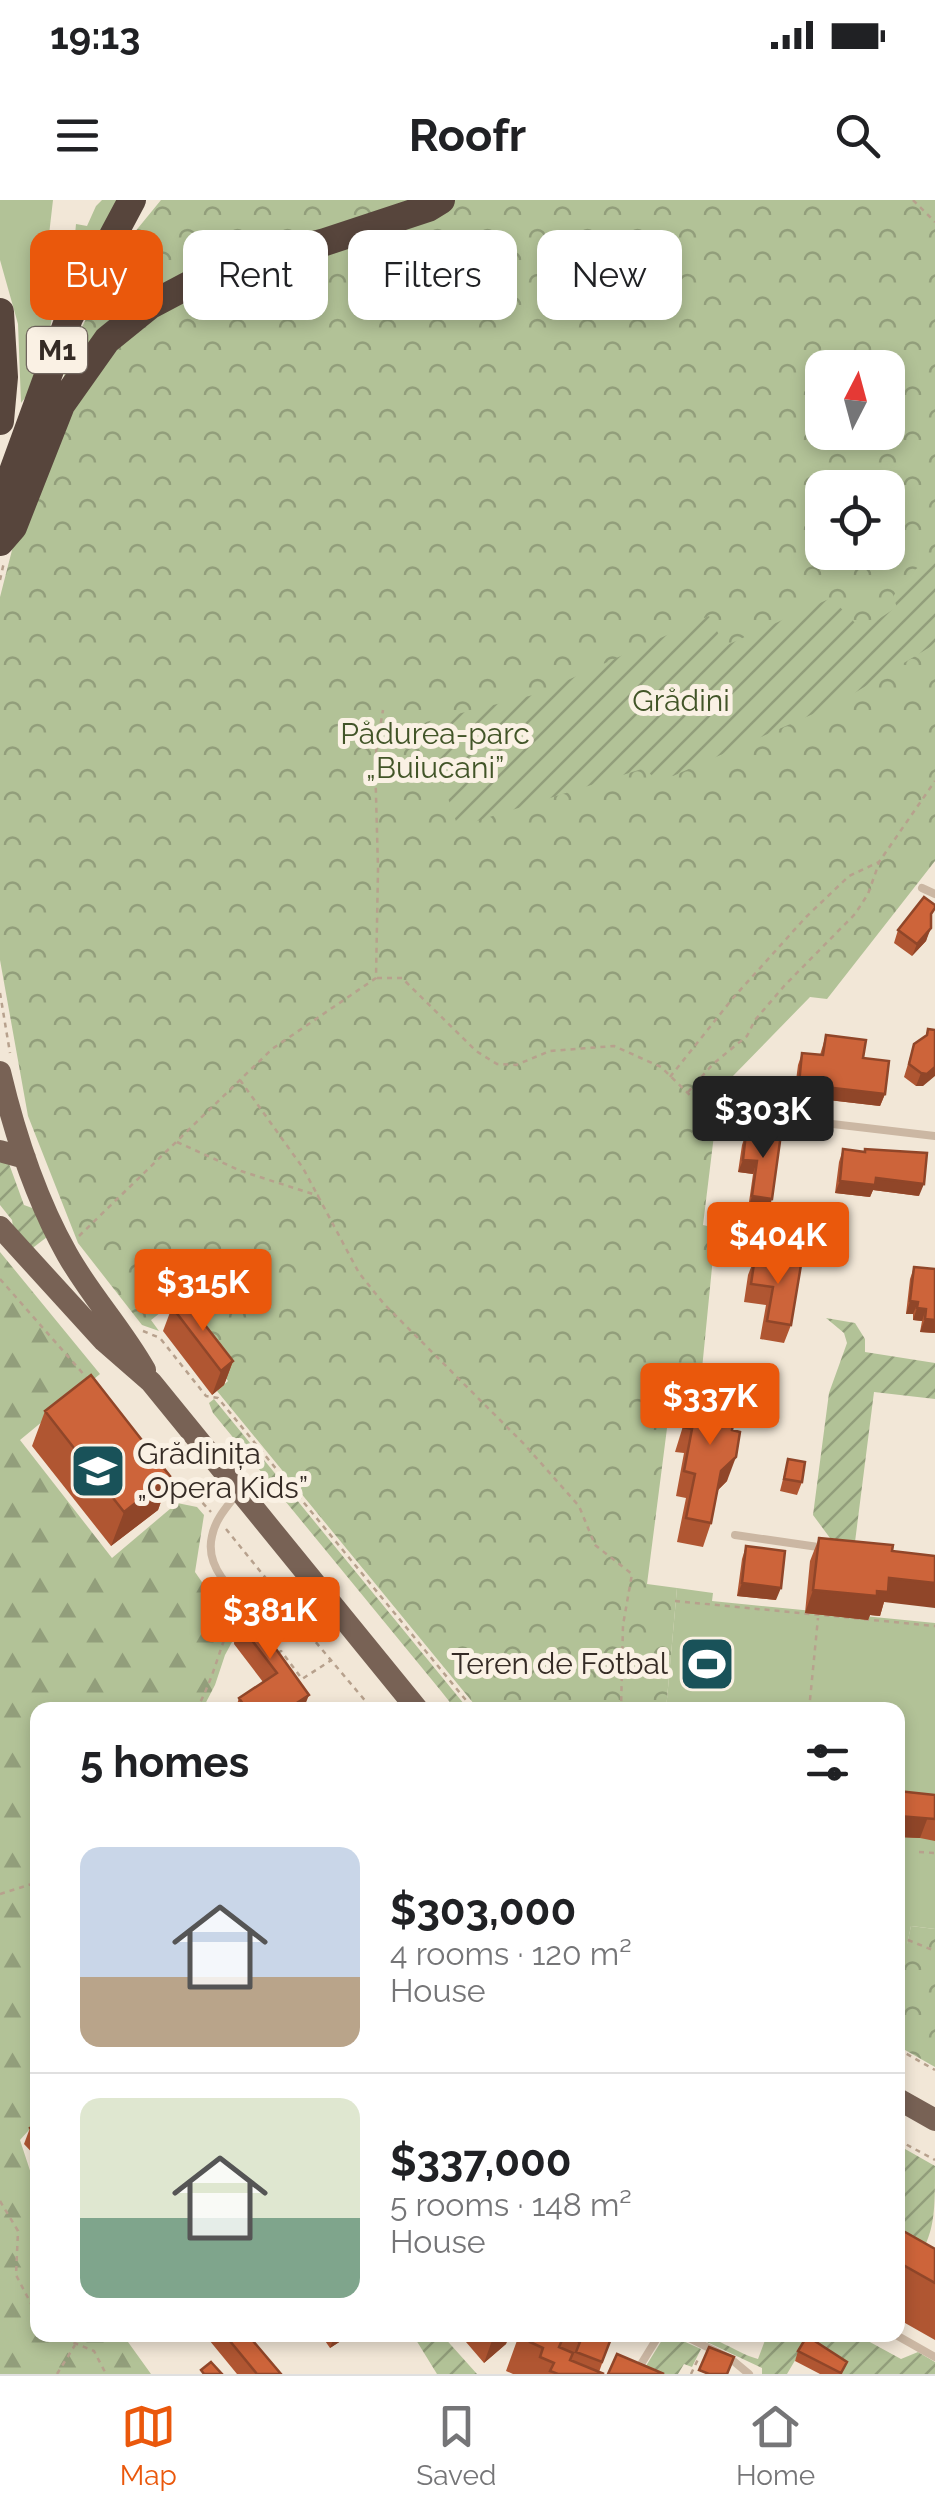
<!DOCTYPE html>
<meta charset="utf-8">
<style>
:root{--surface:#fff;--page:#f2f2f2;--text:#202124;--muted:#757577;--line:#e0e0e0;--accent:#ea580c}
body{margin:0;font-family:Raleway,sans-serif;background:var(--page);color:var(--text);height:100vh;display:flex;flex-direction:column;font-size:38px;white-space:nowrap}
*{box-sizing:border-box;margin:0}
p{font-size:32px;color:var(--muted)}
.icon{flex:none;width:55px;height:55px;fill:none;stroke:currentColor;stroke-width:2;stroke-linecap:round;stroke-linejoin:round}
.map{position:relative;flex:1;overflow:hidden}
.side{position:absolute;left:30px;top:1502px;width:875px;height:640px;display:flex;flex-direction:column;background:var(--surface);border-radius:20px;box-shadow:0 5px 15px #0003}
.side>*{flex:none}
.guide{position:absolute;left:30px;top:30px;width:875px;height:90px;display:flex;gap:20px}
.needle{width:65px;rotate:6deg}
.tools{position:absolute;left:805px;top:150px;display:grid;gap:20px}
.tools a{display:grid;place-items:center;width:100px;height:100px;border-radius:20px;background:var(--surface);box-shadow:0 5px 15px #0003;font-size:50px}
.price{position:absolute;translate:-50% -85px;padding:0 22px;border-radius:10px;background:var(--accent);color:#fff;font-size:32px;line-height:65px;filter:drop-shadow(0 2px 5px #0008)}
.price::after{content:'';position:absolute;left:50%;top:60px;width:30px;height:22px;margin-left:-15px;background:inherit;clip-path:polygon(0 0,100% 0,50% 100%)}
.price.active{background:#222;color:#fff}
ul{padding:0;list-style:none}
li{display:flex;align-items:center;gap:30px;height:250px;padding:0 50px}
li+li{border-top:2px solid var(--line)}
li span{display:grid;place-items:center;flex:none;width:280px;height:200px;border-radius:20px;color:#555}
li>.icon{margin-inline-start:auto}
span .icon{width:120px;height:120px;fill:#fffc;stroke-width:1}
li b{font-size:42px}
h2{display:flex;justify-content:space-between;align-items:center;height:120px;padding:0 50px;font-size:42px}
.chip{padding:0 35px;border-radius:20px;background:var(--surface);box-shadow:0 5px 15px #0003;font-size:35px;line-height:90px}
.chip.active{background:var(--accent);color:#fff}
.status{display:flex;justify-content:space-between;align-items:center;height:70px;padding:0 50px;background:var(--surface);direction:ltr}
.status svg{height:28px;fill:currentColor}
header{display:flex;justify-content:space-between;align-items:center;height:130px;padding:0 50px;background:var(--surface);font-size:45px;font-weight:700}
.dock{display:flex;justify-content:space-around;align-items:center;height:140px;border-top:2px solid var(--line);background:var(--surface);font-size:28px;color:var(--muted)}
.dock a{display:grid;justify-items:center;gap:5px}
.dock .active{color:var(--accent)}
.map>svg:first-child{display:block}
.grass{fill:#b2c297}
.forest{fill:url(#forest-firs)}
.park{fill:url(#park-crowns);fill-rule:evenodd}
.garden{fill:url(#garden-furrows)}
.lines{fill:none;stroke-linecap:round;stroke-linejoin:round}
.path{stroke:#b7a18d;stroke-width:2.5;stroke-dasharray:5 5;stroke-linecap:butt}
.lane{stroke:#cbb7a3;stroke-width:8}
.primary{stroke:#786255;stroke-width:22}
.highway{stroke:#57453c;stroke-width:28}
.wall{fill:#b05632}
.shaded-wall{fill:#904629}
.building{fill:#cd643a;stroke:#904629;stroke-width:2.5}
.labels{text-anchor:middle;stroke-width:10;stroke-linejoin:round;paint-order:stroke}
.shield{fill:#faf1e4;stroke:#70665e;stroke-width:2.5}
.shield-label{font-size:28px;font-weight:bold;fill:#352b25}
.park-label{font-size:30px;fill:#425528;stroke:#faf1e4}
.poi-label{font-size:30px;fill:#352b25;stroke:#faf1e4;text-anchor:start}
</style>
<div class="status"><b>19:13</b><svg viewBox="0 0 49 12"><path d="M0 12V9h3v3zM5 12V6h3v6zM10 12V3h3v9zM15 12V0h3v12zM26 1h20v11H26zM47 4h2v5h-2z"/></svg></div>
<header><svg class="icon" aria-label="menu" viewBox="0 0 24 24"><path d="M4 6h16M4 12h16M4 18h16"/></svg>Roofr<svg class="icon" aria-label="search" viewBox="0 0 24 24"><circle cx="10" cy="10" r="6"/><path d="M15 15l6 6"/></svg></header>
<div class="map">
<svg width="935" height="2174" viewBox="0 0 935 2174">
<defs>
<pattern id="forest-firs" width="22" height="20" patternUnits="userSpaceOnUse" patternTransform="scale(2.5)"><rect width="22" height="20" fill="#b2c297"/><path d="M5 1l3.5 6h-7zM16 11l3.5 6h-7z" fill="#929e7b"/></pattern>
<pattern id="park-crowns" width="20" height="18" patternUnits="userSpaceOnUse" patternTransform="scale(2.5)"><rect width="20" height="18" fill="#b2c297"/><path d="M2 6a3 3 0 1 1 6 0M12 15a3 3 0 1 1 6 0" fill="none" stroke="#929e7b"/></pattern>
<pattern id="garden-furrows" width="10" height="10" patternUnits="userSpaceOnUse" patternTransform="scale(2.5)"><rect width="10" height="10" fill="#b2c297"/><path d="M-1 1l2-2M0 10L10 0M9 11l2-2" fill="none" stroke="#929e7b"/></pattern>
</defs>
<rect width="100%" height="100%" fill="#f2e7d7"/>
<!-- grass -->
<path class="grass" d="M0,0H53L43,87L56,89C52,121 44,179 21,203L18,124L0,60Z
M102,0H119L70,90L76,24L87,26L96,6Z
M677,1388L713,1393L712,1401L935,1423V1729L911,1726L907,1745L898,1741V1510H666Z"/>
<!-- forest -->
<path class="forest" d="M0,1052L100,1174L20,1240L112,1358L177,1303L197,1307L204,1315L195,1372L226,1417L245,1418L225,1455L215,1485L202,1510H38V1920L20,1940L37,1992L38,2135H123L151,2174H0Z"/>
<!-- park -->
<path class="park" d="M161,0H935V661L827,799L810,797L730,879L726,901L705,897L703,921L723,924L722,934L714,935L703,1025L720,1029L714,1047L702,1169L675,1166L647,1384L677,1388L666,1510H479L217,1191L228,1181L169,1106L151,1120L159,1131L142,1125L78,1043L28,916L0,760V397L32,272L76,140L116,55ZM822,168H888V232H822ZM822,288H888V352H822Z
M911,1726L935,1729V1867L898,1846V1741L907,1744Z"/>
<!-- garden -->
<path class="garden" d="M935,357V444L838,503L673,576L653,577L645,568L458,627L422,523L537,494L709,416L725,446L831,398L862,430L897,407L893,397L905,376Z
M8,961L24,1005L35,1009L47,1037L30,1050L14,1034L12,1020L0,1005V962Z
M826,1118L855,1123L865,1139V1152L935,1163V1199L874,1192L855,1342L830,1338L813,1315L829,1193L847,1143L844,1133Z
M214,1199L469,1510H456L441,1491L213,1213L209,1203Z
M898,1945L935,1966C935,2026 935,2040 898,2086Z
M413,2135H442L477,2174H437Z
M692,2135C717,2135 733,2152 758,2159L767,2135H857L901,2159L918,2152L935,2162V2174H843L803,2147L787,2174H762V2168Z
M672,2136L701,2149L692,2167L684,2164L678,2174H641L662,2140Z"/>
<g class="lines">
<!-- path -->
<path class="path" d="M913,0L935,22
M0,380L4,362
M377,778H402L476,851L497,864L516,865L550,851L614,846L661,867L694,899
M0,793L10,853
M670,877L733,798L806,717L849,676L879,662L935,581
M240,880L303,968L359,1073L384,1104L524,1244L579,1306L595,1345L632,1374L623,1425L621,1510
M688,892L713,864L747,836L755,820L785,785L855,714L868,694L879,663
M177,942L241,971L319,996
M79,1036L272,849L376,778L378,669L375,558L383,510
M0,1079L86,1177
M143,1131L160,1138L206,1196L218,1198L474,1510
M170,1280L199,1299L211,1312
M226,1329L281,1397
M675,1401L935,1426
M303,1427L373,1510
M278,1453L281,1451L302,1479L330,1461
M196,1510C215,1477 221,1441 237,1407
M809,1510L818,1418
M919,1652L935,1653
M0,1694L38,1682
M908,1740L935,1751
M898,1849L935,1870
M898,1940L935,1960
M0,2001L18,2031L16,2075L38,2117
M55,2135L94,2151L106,2174
M57,2174L75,2145
M691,2174L699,2157"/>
<!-- lane -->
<path class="lane" d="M922,688L935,694
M705,909L935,936
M236,1295C226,1308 215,1320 212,1336C205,1365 230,1395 256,1404
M735,1335L825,1348
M274,1410L339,1420
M683,2135L731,2159L749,2174
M896,2135L935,2157
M635,2174L659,2135"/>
<!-- primary -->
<path class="primary" d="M0,872C15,935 35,997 67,1054C90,1095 122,1129 145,1170
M0,951L25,958
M0,1027L104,1141L151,1182L418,1510
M898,1899L935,1920"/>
<!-- highway -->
<path class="highway" d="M0,112L4,177L0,221
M0,307L69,118L132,0
M0,342L13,327L61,205L107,140L149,106L200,79L252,61L325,42L428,8L441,0"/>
</g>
<!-- wall -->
<path class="wall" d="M932,719L926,741L912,756L894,743L898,730Z
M928,829L923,886H916L904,877L914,844L925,837Z
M826,835L863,858L885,894L880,906L794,896L798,865L802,853L820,855Z
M746,933L781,934L768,1012L748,1009L753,974L738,972L742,945Z
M843,949L919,996L873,990L870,997L835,993L839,962Z
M755,1057L801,1065L791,1125L784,1143L760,1139L766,1105L744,1102L748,1075Z
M914,1067L935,1133L920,1132L922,1121L913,1120V1114H906L910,1079Z
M172,1107L233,1161L224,1185L212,1195L163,1131Z
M703,1187L732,1230L727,1281L718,1290L711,1323L703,1347L677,1342L686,1298L676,1296L684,1253L675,1252L692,1197L699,1198Z
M45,1211L170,1276L158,1310L111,1346L32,1246Z
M788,1259L802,1282L797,1295L780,1291Z
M819,1338L884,1402L880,1416L870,1415L868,1420L805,1413L810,1361Z
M746,1346L776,1400L737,1396L742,1359Z
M242,1409L284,1415L277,1434L269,1440L303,1510H235L239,1498L263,1482L234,1444L235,1427Z
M898,1591L935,1595V1641L920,1638L898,1637Z
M38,1922V1959L24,1944L30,1928Z
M898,2028L935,2049V2140L898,2119Z
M205,2135H248L281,2174H237Z
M321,2135H350L330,2148Z
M460,2135H509L506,2144L484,2163Z
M519,2135L612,2136L599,2172L604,2174H513L506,2171Z
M798,2151L843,2174H820L795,2161Z"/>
<!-- shaded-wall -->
<path class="shaded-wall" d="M931,728L926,741L912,756L917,744Z
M935,867V876L923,886H916L921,873Z
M799,884L885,894L880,906L794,896Z
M743,960L757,961L753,974L738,972Z
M876,978L924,984L919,996L873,990L870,997L835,993L840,981Z
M752,996L772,999L768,1012L748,1009Z
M910,1101L918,1102L913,1114H906Z
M917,1108L926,1109L922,1121L913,1120Z
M925,1119L935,1120V1133L920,1132Z
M233,1161L224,1185L212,1195L221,1171Z
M736,1257L727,1281L713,1295L721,1271Z
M170,1276L158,1310L111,1346L124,1312Z
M889,1378L935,1383V1408L884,1402L880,1416L870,1415L868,1420L805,1413L813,1390L877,1391Z
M742,1383L781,1388L776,1400L737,1396Z
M284,1415L277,1434L258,1448L263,1431Z
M309,1495L303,1510H286Z
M898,1616L928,1617L920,1638L898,1637Z
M335,2135H350L330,2148Z
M494,2135H509L506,2144L484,2163Z"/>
<!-- building -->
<path class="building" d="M924,697L935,705V708L931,714V728L917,744L898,730Z
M928,829L935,830V867L927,874L921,873L909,864L914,844L927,835Z
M826,835L866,840L863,858L889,861L885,894L799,884L802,853L823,855Z
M746,933L781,934L772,999L752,996L757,961L743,960Z
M843,949L865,952V949L927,953L924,984L876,978L875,985L840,981Z
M755,1057L801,1065L791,1125L767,1121L773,1087L751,1084Z
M914,1067L935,1069V1120L925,1119L926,1109L917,1108L918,1102L910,1101Z
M184,1098L233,1161L221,1171L172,1107Z
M91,1175L170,1276L124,1312L45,1211Z
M703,1187L739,1194L732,1230L740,1232L736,1257L721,1271L711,1323L686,1318L695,1274L684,1271L692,1229L683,1227L692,1197L701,1198Z
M788,1259L805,1262L802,1282L784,1279Z
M819,1338L893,1345L892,1351L935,1356V1383L889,1378L888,1392L877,1391V1396L813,1390Z
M746,1346L785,1351L781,1388L742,1383Z
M252,1399L275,1403L284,1415L263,1431L309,1495L286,1510H247L239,1498L277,1473L241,1426L242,1409Z
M898,1591L935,1595V1619L898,1616Z
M38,1922V1938L30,1928Z
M898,2028L935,2049V2083L898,2062Z
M225,2135H248L281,2174H257Z
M533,2135H556L563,2138L559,2147L573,2153L570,2160L604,2174H558L550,2171L554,2163L540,2157L543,2148L530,2142Z
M568,2135H610L612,2136L602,2162L576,2152L580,2142L567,2136Z
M807,2136L847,2162L841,2173L798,2151Z
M709,2147L734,2157L727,2174H709L699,2170Z
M617,2154L664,2174H608Z
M211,2162L222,2174H204L201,2170Z"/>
<!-- icons -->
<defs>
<g id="school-square" transform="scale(2.875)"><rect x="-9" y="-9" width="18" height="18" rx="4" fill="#195259" stroke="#faf1e4"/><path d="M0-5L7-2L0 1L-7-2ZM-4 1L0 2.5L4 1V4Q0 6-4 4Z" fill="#fff"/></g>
<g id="stadium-square" transform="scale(2.875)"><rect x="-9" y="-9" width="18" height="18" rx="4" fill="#195259" stroke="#faf1e4"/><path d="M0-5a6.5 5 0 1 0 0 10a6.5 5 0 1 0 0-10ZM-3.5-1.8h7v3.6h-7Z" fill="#fff"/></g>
</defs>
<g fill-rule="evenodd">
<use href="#school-square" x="98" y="1271"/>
<use href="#stadium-square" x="707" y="1464"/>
</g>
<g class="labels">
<!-- shield labels -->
<rect class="shield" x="27" y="127" width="60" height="46" rx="8"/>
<g class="shield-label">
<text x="57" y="160">M1</text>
</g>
<!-- park labels -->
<g class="park-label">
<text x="681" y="511">Grădini</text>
<text x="435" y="544">Pădurea-parc<tspan x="435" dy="34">„Buiucani”</tspan></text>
</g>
<!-- poi labels -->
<g class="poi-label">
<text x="137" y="1264">Grădinița<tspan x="137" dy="34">„Opera Kids”</tspan></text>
<text x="668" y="1474" text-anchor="end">Teren de Fotbal</text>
</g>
</g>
</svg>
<div class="tools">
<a><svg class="needle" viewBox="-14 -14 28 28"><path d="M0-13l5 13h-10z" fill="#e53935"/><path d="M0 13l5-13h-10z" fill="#757577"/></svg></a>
<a><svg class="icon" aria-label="locate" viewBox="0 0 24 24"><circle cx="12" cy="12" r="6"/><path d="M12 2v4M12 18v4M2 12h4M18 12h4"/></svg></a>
</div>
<b class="price active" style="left:763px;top:961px">$303K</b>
<b class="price" style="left:778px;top:1087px">$404K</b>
<b class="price" style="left:203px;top:1134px">$315K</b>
<b class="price" style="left:710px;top:1248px">$337K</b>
<b class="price" style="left:270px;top:1462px">$381K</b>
<div class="guide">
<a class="chip active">Buy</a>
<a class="chip">Rent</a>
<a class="chip">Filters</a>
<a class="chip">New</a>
</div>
<section class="side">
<h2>5 homes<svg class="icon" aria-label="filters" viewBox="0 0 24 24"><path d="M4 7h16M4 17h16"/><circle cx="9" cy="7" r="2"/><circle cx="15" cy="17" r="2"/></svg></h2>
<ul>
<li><span style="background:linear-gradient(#c9d6e8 65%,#b9a48a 0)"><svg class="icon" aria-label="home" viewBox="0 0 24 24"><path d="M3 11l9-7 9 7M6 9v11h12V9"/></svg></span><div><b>$303,000</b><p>4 rooms · 120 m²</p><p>House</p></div></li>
<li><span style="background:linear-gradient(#dfe7d0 60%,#7fa58c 0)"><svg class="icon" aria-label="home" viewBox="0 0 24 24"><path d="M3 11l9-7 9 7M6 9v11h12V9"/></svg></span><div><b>$337,000</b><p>5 rooms · 148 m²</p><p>House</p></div></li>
</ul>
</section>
</div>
<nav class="dock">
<a class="active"><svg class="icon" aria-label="map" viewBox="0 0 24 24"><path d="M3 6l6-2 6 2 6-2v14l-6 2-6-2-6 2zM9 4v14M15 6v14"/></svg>Map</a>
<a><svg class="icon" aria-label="saved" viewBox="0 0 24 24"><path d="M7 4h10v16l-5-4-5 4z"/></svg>Saved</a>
<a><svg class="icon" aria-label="home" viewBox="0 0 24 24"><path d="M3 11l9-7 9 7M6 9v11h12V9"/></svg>Home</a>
</nav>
